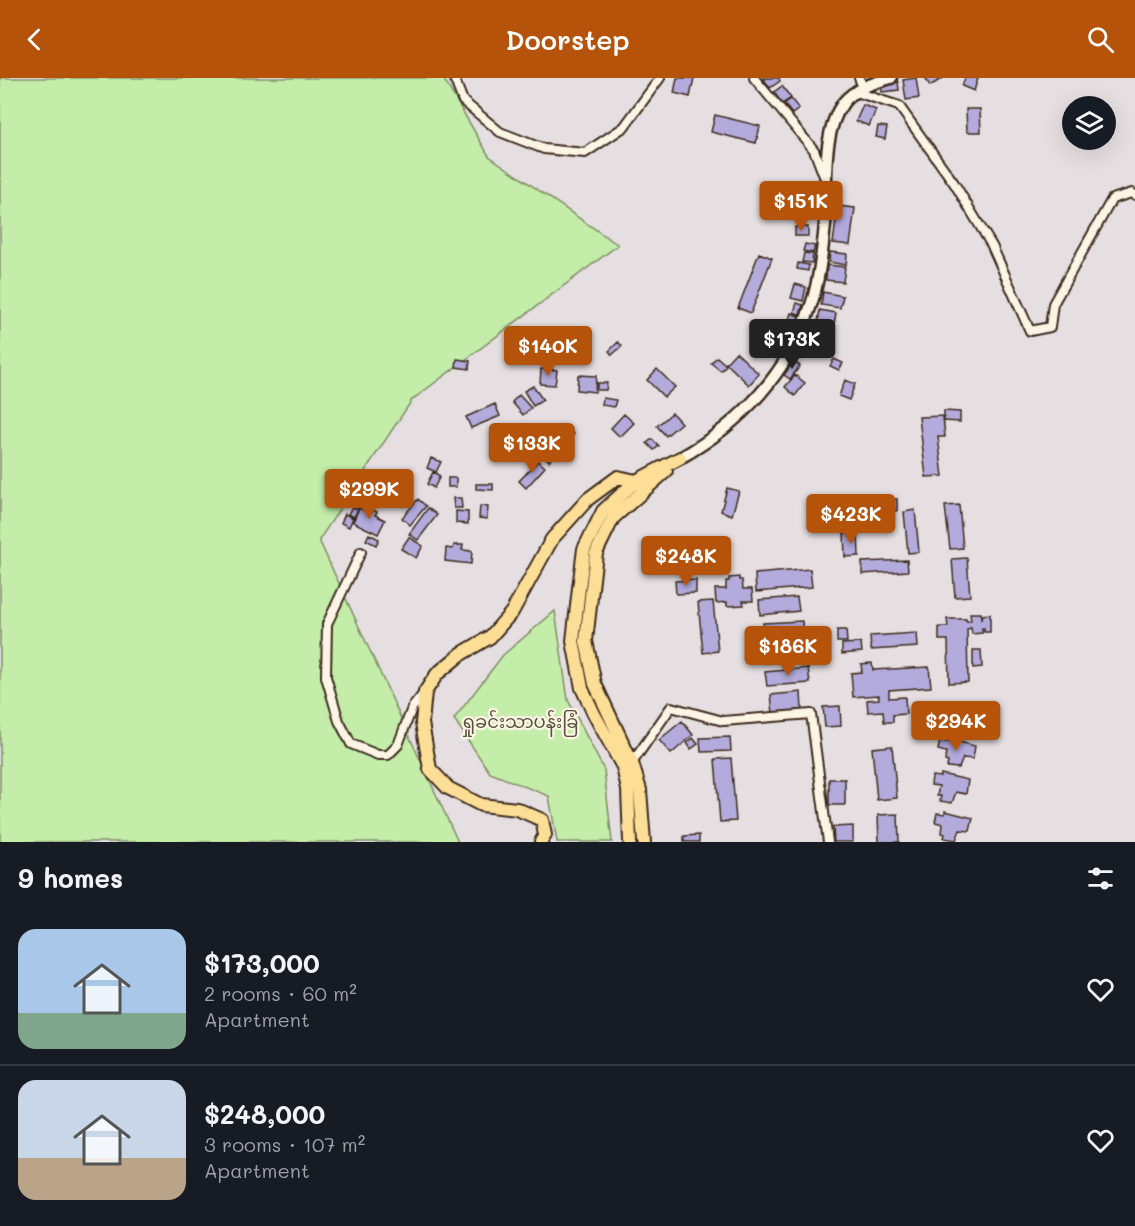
<!DOCTYPE html>
<meta charset="utf-8">
<style>
:root{--surface:#171b24;--page:#242831;--text:#f1f3f6;--muted:#9ea1a6;--line:#363941;--accent:#b45309}
body{margin:0;font-family:Mali,"Noto Sans Myanmar",sans-serif;background:var(--page);color:var(--text);height:100vh;display:flex;flex-direction:column;font-size:22px;white-space:nowrap}
*{box-sizing:border-box;margin:0}
p{font-size:20px;color:var(--muted)}
.icon{flex:none;width:33px;height:33px;fill:none;stroke:currentColor;stroke-width:2;stroke-linecap:round;stroke-linejoin:round}
.map{position:relative;height:764px;overflow:hidden}
.panel{display:flex;flex-direction:column;background:var(--surface);flex:1}
.panel>*{flex:none}
.controls{position:absolute;left:1062px;top:18px;display:grid;gap:12px}
.controls a{display:grid;place-items:center;width:54px;height:54px;border-radius:50%;background:var(--surface);box-shadow:0 6px 24px #0002;font-size:30px}
.price{position:absolute;translate:-50% -51px;padding:0 14px;border-radius:6px;background:var(--accent);color:#fff;font-size:20px;line-height:39px;filter:drop-shadow(0 2px 3px #0008)}
.price::after{content:'';position:absolute;left:50%;top:36px;width:18px;height:14px;margin-left:-9px;background:inherit;clip-path:polygon(0 0,100% 0,50% 100%)}
.price.active{background:#222;color:#fff}
ul{padding:0;list-style:none}
li{display:flex;align-items:center;gap:18px;height:150px;padding:0 18px}
li+li{border-top:2px solid var(--line)}
li span{display:grid;place-items:center;flex:none;width:168px;height:120px;border-radius:18px;color:#555}
li>.icon{margin-inline-start:auto}
span .icon{width:72px;height:72px;fill:#fffc;stroke-width:1}
li b{font-size:26px}
h2{display:flex;justify-content:space-between;align-items:center;height:72px;padding:0 18px;font-size:26px}
header{display:flex;justify-content:space-between;align-items:center;height:78px;padding:0 18px;background:var(--accent);color:#fff;font-size:27px;font-weight:600}
.map>svg:first-child{display:block}
.green{fill:#c3eda9;stroke:#7f8c64;stroke-width:1.5}
.building{fill:#b3abdc;stroke:#3b2a1e;stroke-width:1.5}
.lines{fill:none;stroke-linecap:round;stroke-linejoin:round}
.minor-casing{stroke:#3b2a1e;stroke-width:12}
.secondary-casing{stroke:#3b2a1e;stroke-width:15}
.trunk-casing{stroke:#3b2a1e;stroke-width:16}
.minor{stroke:#fcf5e5;stroke-width:8}
.secondary{stroke:#fcf5e5;stroke-width:10}
.trunk{stroke:#fcde96;stroke-width:12}
.labels{text-anchor:middle;stroke-width:4.5;stroke-linejoin:round;paint-order:stroke}
.park-label{font-size:18px;fill:#56513a;stroke:#fcf5e5}
</style>
<header><svg class="icon" aria-label="back" viewBox="0 0 24 24"><path d="M15 5l-7 7 7 7"/></svg>Doorstep<svg class="icon" aria-label="search" viewBox="0 0 24 24"><circle cx="10" cy="10" r="6"/><path d="M15 15l6 6"/></svg></header>
<div class="map">
<svg width="1135" height="764" viewBox="0 0 1135 764">
<rect width="100%" height="100%" fill="#e6dfe2"/>
<filter id="ink" filterUnits="userSpaceOnUse"><feTurbulence type="fractalNoise" baseFrequency=".0167" numOctaves="2"/><feDisplacementMap in="SourceGraphic" scale="12" xChannelSelector="R" yChannelSelector="G"/><feConvolveMatrix kernelMatrix="1 2 1 2 8 2 1 2 1" color-interpolation-filters="sRGB"/></filter>
<g filter="url(#ink)">
<!-- green -->
<path class="green" d="M0,0H443L489,78L618,167L412,322L319,462L458,764H0Z
M555,533L568,622L604,692L612,764H557L549,718L490,695L454,641L503,577Z"/>
<!-- building -->
<path class="building" d="M677,0H694L690,19L674,15Z
M763,0H779L780,3L770,10Z
M916,0L919,20L906,22L903,2Z
M943,0L930,8L926,1L927,0Z
M965,0H978L974,13L962,8Z
M898,4L899,12L882,14L881,6Z
M782,8L791,20L782,26L774,14Z
M791,21L799,31L792,36L784,26Z
M863,27L876,32L869,48L856,43Z
M966,31H980L981,54H967Z
M715,37L760,48L756,65L711,54Z
M878,48L887,49L885,61L876,59Z
M797,107H813V111L797,110Z
M805,123H818V129H805Z
M838,128L855,130L850,167L833,165Z
M801,130H816V141H801Z
M795,149H808V158H795Z
M805,166L815,168L813,175L803,173Z
M830,174L847,176L846,187L829,184Z
M759,175L772,180L751,235L738,230Z
M804,175L813,176L812,185L802,184Z
M798,185L809,187L808,193L797,191Z
M827,187L845,189L843,204L826,202Z
M795,206L806,209L803,223L791,220Z
M823,214L843,218L840,230L821,227Z
M797,225L803,227L800,237L794,234Z
M820,232L836,235L832,258L816,255Z
M791,235L799,238L796,247L788,245Z
M618,264L622,268L612,277L609,273Z
M736,274L759,296L749,307L726,285Z
M717,279L726,287L721,293L711,285Z
M457,281L470,283L469,291L456,289Z
M834,281L843,285L839,292L830,288Z
M794,283L800,288L790,301L784,297Z
M541,291L557,292L555,307L540,306Z
M657,291L675,309L664,319L647,302Z
M578,297L596,298L595,314L577,312Z
M795,297L805,305L795,318L785,309Z
M845,302L855,306L849,322L839,318Z
M597,305H607L606,312H597Z
M533,308L543,322L533,328L524,313Z
M519,317L531,330L523,337L512,324Z
M603,320L616,322L614,329L602,327Z
M495,326L500,338L471,350L466,339Z
M944,333L960,334V344L944,343Z
M672,335L681,345L666,358L657,348Z
M624,336L634,345L620,359L611,350Z
M943,338L945,359H938L943,398L926,399L919,339Z
M564,347L574,356L549,383L539,374Z
M652,361L659,368L654,372L647,365Z
M431,380L441,384L436,394L427,390Z
M538,383L545,389L526,410L519,403Z
M433,394L440,398L434,410L427,406Z
M448,400H456V409H448Z
M476,406H493V412L476,411Z
M357,409L366,414L362,421L353,415Z
M727,410L739,413L732,437L721,433Z
M453,420H461L462,430H454Z
M418,421L426,428L410,447L402,440Z
M874,421H897V433L874,432Z
M959,427L963,470L950,471L945,428Z
M480,428L488,429L487,441L479,440Z
M352,429L358,431L354,439L348,436Z
M367,429L377,434L375,437L385,442L378,456L353,444L359,430L365,433Z
M428,430L437,437L418,462L409,456Z
M915,432L919,474L908,475L904,434Z
M456,433L468,434V446L456,445Z
M345,436L353,440L349,449L341,445Z
M844,455H858L859,478L845,479Z
M369,456L379,461L376,467L366,462Z
M409,459L423,468L416,480L401,471Z
M454,467H463L462,472L472,473L471,486L445,483L446,470L453,471Z
M967,480L970,518L955,519L952,481Z
M907,482L908,493L862,496V484Z
M810,491L812,509L756,514L755,496Z
M739,499V502H742L743,511H752L753,523H743L744,527L727,528V524L716,525L715,511H726V503H729V500Z
M696,502V515L676,516L675,503Z
M797,519L799,533L760,537L759,522Z
M713,523L718,573L703,575L698,524Z
M970,535H981V542L982,537L990,536V554H984V550H982V555L972,556L971,550L967,551L968,604L949,605L948,562H939V549H948L947,541H966V543H971Z
M802,543L803,558L764,560L763,545Z
M837,552H846L847,564H837Z
M917,555L918,569L871,572L870,558Z
M861,565L862,574L842,576V566Z
M809,566L810,582L765,585L763,569Z
M973,572H981L982,589L973,590Z
M872,585L873,592L929,589L931,609L889,612V620L905,619L906,636L893,637V644H884L883,633L868,634L867,622L879,621V617L853,619L851,595L862,594L861,586Z
M808,590L810,605L767,608L765,594Z
M801,614L802,632L773,635L771,617Z
M840,628L841,648L825,649L823,629Z
M682,643L693,657L671,676L659,662Z
M730,659L731,673L701,674L700,660Z
M693,660L698,666L691,671L687,665Z
M948,661L975,668L973,681L963,680L959,690L947,689L948,684L945,683L946,674L938,672L940,663L948,664Z
M892,668L897,720L877,722L872,670Z
M731,680L736,743L720,744L715,681Z
M941,696L968,702L966,716L956,714L952,725L940,723L941,718H937L939,708L931,707L932,698L940,699Z
M829,701H845V727H829Z
M945,733L973,740L970,753L960,752L956,762L944,760L945,756L942,755L943,746L935,744L937,735L945,736Z
M898,736L899,764H879L878,737Z
M853,748V764H834L833,749Z
M699,757V764H684V758Z"/>
<g class="lines">
<!-- minor casing -->
<g class="minor-casing">
<path id="minor" d="M454,0L463,23L500,54L544,71L585,75L624,49L660,0
M754,0L814,72L824,98
M859,0L863,9
M856,14L899,28L954,105L992,168L1030,253L1050,249L1053,226L1112,121L1132,115L1135,117
M361,474L327,546L326,599L339,643L351,666L378,677H388L398,667L412,630L424,615
M632,685L671,629L723,643L811,636L828,764"/>
</g>
<!-- secondary casing -->
<g class="secondary-casing">
<path id="secondary" d="M680,380C741,346 789,294 811,227C818,207 823,168 825,146C828,110 820,57 843,25C855,10 873,5 891,0"/>
</g>
<!-- trunk casing -->
<g class="trunk-casing">
<path id="trunk" d="M541,764L545,757L542,742L517,731L481,727L448,710L430,691L422,645L425,614L437,596L461,576L490,559L512,534L552,461L588,421L618,399L636,403L645,411
M630,764L628,712L623,689L594,636L582,610L573,563L579,510L584,471L603,433L636,403L680,380
M644,764L640,712L632,685L595,606L586,563L596,475L613,440L666,393"/>
</g>
<!-- minor -->
<use href="#minor" class="minor"/>
<!-- secondary -->
<use href="#secondary" class="secondary"/>
<!-- trunk -->
<use href="#trunk" class="trunk"/>
</g>
</g>
<g class="labels">
<!-- park labels -->
<g class="park-label">
<text x="520" y="650">ရှုခင်းသာပန်းခြံ</text>
</g>
</g>
</svg>
<div class="controls">
<a><svg class="icon" aria-label="layers" viewBox="0 0 24 24"><path d="M12 4l9 5-9 5-9-5zM3 14l9 5 9-5"/></svg></a>
</div>
<b class="price" style="left:801px;top:154px">$151K</b>
<b class="price active" style="left:792px;top:292px">$173K</b>
<b class="price" style="left:548px;top:299px">$140K</b>
<b class="price" style="left:532px;top:396px">$133K</b>
<b class="price" style="left:369px;top:442px">$299K</b>
<b class="price" style="left:851px;top:467px">$423K</b>
<b class="price" style="left:686px;top:509px">$248K</b>
<b class="price" style="left:788px;top:599px">$186K</b>
<b class="price" style="left:956px;top:674px">$294K</b>
</div>
<section class="panel">
<h2>9 homes<svg class="icon" aria-label="filters" viewBox="0 0 24 24"><path d="M4 7h16M4 17h16"/><circle cx="9" cy="7" r="2"/><circle cx="15" cy="17" r="2"/></svg></h2>
<ul>
<li><span style="background:linear-gradient(#a9c7e8 70%,#7fa58c 0)"><svg class="icon" aria-label="home" viewBox="0 0 24 24"><path d="M3 11l9-7 9 7M6 9v11h12V9"/></svg></span><div><b>$173,000</b><p>2 rooms · 60 m²</p><p>Apartment</p></div><svg class="icon" aria-label="heart" viewBox="0 0 24 24"><path d="M12 20l-8-8c-3-5 5-10 8-4 3-6 11-1 8 4z"/></svg></li>
<li><span style="background:linear-gradient(#c9d6e8 65%,#b9a48a 0)"><svg class="icon" aria-label="home" viewBox="0 0 24 24"><path d="M3 11l9-7 9 7M6 9v11h12V9"/></svg></span><div><b>$248,000</b><p>3 rooms · 107 m²</p><p>Apartment</p></div><svg class="icon" aria-label="heart" viewBox="0 0 24 24"><path d="M12 20l-8-8c-3-5 5-10 8-4 3-6 11-1 8 4z"/></svg></li>
</ul>
</section>
